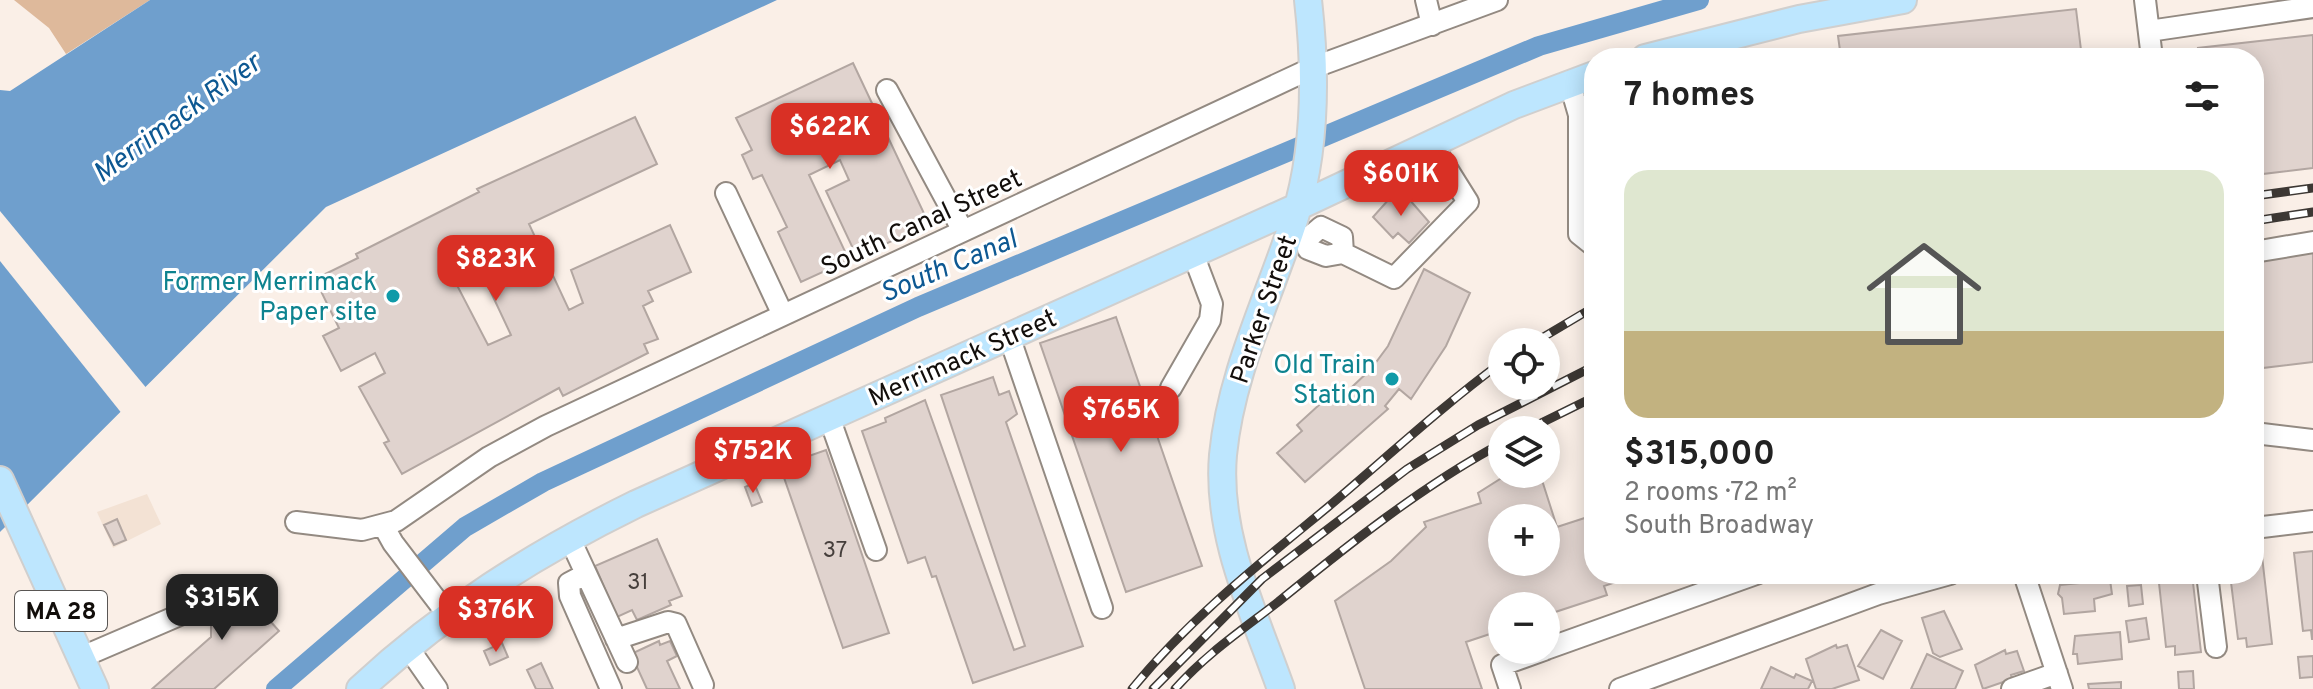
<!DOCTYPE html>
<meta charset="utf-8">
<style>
:root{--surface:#fff;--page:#f6f6f6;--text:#222;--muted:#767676;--line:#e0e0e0;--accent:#d93025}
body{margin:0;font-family:Overpass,sans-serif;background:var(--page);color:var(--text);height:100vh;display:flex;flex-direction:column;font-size:30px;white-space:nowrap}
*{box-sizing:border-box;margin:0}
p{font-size:26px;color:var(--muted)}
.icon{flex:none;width:44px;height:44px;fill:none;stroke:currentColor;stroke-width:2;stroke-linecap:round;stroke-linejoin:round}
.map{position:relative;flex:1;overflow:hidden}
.drawer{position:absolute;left:1584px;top:48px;width:680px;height:536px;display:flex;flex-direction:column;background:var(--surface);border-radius:32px;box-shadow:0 4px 20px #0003}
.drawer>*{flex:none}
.controls{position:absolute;left:1488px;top:328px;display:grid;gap:16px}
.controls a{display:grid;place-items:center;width:72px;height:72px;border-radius:50%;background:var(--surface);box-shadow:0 4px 20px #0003;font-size:40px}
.price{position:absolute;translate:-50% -68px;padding:0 18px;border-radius:16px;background:var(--accent);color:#fff;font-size:26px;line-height:52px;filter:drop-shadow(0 2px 4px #0008)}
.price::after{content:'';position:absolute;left:50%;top:48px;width:24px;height:18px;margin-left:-12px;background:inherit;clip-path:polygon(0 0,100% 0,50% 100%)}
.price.active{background:#222;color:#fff}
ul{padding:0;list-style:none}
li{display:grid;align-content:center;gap:16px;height:424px;padding:0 40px}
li+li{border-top:2px solid var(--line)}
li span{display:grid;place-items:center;height:248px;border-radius:24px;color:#555}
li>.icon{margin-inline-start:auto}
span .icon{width:144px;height:144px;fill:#fffc;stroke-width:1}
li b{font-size:34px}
h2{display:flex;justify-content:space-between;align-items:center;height:96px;padding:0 40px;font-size:34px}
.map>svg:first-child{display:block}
.built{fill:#f3e2d4}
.green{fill:#deb99b}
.water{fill:#6f9fcd}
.pier{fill:#faefe7}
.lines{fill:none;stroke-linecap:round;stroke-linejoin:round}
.canal{stroke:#6f9fcd;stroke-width:20}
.building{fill:#e0d3ce;stroke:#b2a6a1;stroke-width:2;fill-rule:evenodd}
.minor-casing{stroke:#938a82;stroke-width:24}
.major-casing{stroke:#d0cfce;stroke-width:30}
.minor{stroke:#fff;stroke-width:20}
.major{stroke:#bde6fe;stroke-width:26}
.rail-casing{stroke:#3d3834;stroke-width:9}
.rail{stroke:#fff;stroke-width:6;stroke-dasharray:18;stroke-linecap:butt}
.culture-dot{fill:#0f9aa8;stroke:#fff;stroke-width:3}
.labels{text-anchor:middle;stroke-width:6;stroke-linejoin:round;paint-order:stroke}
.number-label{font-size:22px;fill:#463f3c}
.shield{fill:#fff;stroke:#595654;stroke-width:2}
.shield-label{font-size:24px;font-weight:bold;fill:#120e0b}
.street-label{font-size:26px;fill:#120e0b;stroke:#fff}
.culture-label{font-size:26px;fill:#0d838f;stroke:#fff;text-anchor:end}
.water-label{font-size:28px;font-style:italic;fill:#0d5892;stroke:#fff}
</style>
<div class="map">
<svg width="2313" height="689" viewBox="0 0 2313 689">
<rect width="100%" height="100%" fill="#faefe7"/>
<!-- built -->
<path class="built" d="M147,494L161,524L113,548L97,512Z"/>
<!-- green -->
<path class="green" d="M14,0H150L66,54L49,28Z"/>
<!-- water -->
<path class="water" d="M150,0H777L326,207L0,532V90L10,91Z"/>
<!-- pier -->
<path class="pier" d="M0,211L148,390L123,415L0,261Z"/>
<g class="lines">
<!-- canal -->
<path class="canal" d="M276,689L465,527L543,482L918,307L1539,46L1699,0"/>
</g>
<!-- building -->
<path class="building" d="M2076,9L2082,58H1841L1838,36Z
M2313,35V168L2254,175V58H2199L2198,48Z
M853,63L929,224L857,257L826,191L849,180L840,160L809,175L849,260L801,282L778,232L787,227L762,175L753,179L742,155L752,150L736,118ZM817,117L821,125L801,133L797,124Z
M635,117L657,164L529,224L569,310L583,303L571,270L670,225L691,272L648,291L653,301L643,306L658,339L644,344L648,353L563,396L559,388L402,474L384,443L389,441L359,387L385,373L375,353L341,371L323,336L339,328L315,279L358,258L356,254L479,192L477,189ZM472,252L511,335L488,345L447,266Z
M1402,191L1429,222L1409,243L1398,233L1393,238L1373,217L1390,198L1392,200Z
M2313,252V362L2254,369V259Z
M1424,269L1470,293L1446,346L1411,399L1399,389L1385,406L1388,409L1305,482L1277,453L1302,431L1297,425L1330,395L1336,402L1371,369L1388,346Z
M1116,317L1202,566L1126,592L1040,343Z
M993,377L999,395L1009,391L1017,414L1006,422L1083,646L973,683L936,576L932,577L925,557L908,563L862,431L886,422L885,418L925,400L1014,650L1025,646L941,395Z
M826,450L889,633L843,648L780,466Z
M1508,474H1540L1557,527L1594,515V574H1639L1604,586L1607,595L1546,615V606H1502V630L1466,642L1482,689H1365L1335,601L1391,561L1426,527L1424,522L1481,503L1478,493ZM1502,518H1546V562H1502Z
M754,483L762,502L752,506L745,487Z
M117,519L126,540L114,545L104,525Z
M657,539L682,596L669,601L671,605L637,620L632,610L617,617L595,566Z
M2313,551V639H2312L2311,630L2303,631L2294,553Z
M2262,556L2272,644L2247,647L2246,638L2238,639L2230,574H2254V557Z
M2158,574H2192L2201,652L2175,655V646L2166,647Z
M224,580L248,608L254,603L279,631L214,689H152L211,637V621L196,604Z
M2110,580L2112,594L2094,599L2095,611L2064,614L2062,598L2058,594L2060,585Z
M2141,585L2143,604L2129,606L2127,586Z
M1944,611L1962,649L1940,657L1933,653L1922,618Z
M2146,618L2149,639L2129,642L2126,621Z
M1881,630L1902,641L1883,679L1858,666Z
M2120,632L2122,659L2078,664L2077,654H2073L2075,636Z
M659,641L660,645L670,641L677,656L667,661L680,689H647L631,654Z
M502,643L508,657L490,665L484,651Z
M1836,645L1837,648L1847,645L1859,680L1832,689H1816L1806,659Z
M2005,650L2006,654L2017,651L2024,671L2011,675L2012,679L1983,689L1975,665Z
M1927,654L1963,671L1955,689H1911Z
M2313,656V677L2300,678L2298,657Z
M541,663L553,689H536L527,670Z
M1771,667L1794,678L1796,674L1812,681L1808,689H1761Z
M2193,671L2194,689H2179L2178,672Z
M2121,682V689H2089L2088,684Z"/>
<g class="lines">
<!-- minor casing -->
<g class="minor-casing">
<path id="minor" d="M1426,0L1432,25
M2145,0L2152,58
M2149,31L2313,7
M1570,84L1579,115V234L1594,246
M887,90L963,231
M726,193L783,315
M1290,231L1307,239L1321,227L1342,237L1343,253L1326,256L1308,249L1307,239
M2254,252L2313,242
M1343,253L1394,278L1468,202L1431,143
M1009,336L1102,608
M1171,388L1210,320L1212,304L1193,254
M829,417L876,550
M2254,433L2313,440
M296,522L362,530L396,521L489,457L546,426L1312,68L1497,0
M383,525L393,543L448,615
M2254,528L2313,521
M569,537L627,662
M586,574L569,583L570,596L611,689
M2024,574L2062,689
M2207,574L2216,647
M616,639L668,622L676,624L703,685
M407,646L437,689
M1546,649L1756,574
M82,657L189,611
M1510,689L1502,665L1544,650
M1620,689L1878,594L1950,574
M2012,689L2057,673"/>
</g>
<!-- major casing -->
<g class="major-casing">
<path id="major" d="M1645,58L1799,19L1903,0
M0,480L95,689
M360,689C443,612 534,554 636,504L1297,207L1514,105L1594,75
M1281,689C1255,615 1216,536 1223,455C1231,371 1270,296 1295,217C1316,149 1316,70 1308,0"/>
</g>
<!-- minor -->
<use href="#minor" class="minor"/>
<!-- major -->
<use href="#major" class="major"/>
<!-- rail casing -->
<g class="rail-casing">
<path id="rail" d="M2254,196L2313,188
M2254,221L2313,212
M1535,342L1594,307
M1527,430L1594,397
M1132,689C1189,619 1259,564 1328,507C1386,458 1441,407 1502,362
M1153,689L1262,579L1407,469L1478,425L1594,366
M1175,689C1205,655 1242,630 1278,602C1348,545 1422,486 1502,443"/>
</g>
<!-- rail -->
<use href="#rail" class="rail"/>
</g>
<!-- markers -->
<g class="culture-dot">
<circle cx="393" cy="296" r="8"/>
<circle cx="1392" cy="379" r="8"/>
</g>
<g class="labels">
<!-- number labels -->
<g class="number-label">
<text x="835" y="557">37</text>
<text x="638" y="589">31</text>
</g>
<!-- shield labels -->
<rect class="shield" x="15" y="591" width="92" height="40" rx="6"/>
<g class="shield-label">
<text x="61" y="619">MA 28</text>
</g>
<!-- street labels -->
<g class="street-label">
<text transform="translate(921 222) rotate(-25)" y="9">South Canal Street</text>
<text transform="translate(1263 309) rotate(-71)" y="9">Parker Street</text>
<text transform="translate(962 357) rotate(-24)" y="9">Merrimack Street</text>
</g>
<!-- culture labels -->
<g class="culture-label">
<text x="377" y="290">Former Merrimack<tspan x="377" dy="30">Paper site</tspan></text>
<text x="1376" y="373">Old Train<tspan x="1376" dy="30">Station</tspan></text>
</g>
<!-- water labels -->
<g class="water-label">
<text transform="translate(176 117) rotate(-36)" y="10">Merrimack River</text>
<text transform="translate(948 265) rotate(-23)" y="10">South Canal</text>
</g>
</g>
</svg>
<div class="controls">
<a><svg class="icon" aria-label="locate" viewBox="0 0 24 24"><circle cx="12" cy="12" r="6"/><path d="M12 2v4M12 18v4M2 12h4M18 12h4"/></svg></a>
<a><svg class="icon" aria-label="layers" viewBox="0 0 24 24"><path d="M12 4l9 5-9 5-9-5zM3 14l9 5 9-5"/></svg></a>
<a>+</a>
<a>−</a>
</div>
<b class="price" style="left:830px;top:171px">$622K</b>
<b class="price" style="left:1401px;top:218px">$601K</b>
<b class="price" style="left:496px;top:303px">$823K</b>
<b class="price" style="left:1121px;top:454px">$765K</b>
<b class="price" style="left:753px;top:495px">$752K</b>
<b class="price active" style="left:222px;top:642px">$315K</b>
<b class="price" style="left:496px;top:654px">$376K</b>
<section class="drawer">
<h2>7 homes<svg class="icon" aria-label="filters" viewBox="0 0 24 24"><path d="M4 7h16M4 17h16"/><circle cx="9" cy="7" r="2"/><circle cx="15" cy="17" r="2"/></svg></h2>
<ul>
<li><span style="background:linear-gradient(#dfe7d0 65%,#c2b280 0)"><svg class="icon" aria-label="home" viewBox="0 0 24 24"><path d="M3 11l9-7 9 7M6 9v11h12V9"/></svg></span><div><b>$315,000</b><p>2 rooms · 72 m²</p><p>South Broadway</p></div></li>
</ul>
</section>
</div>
